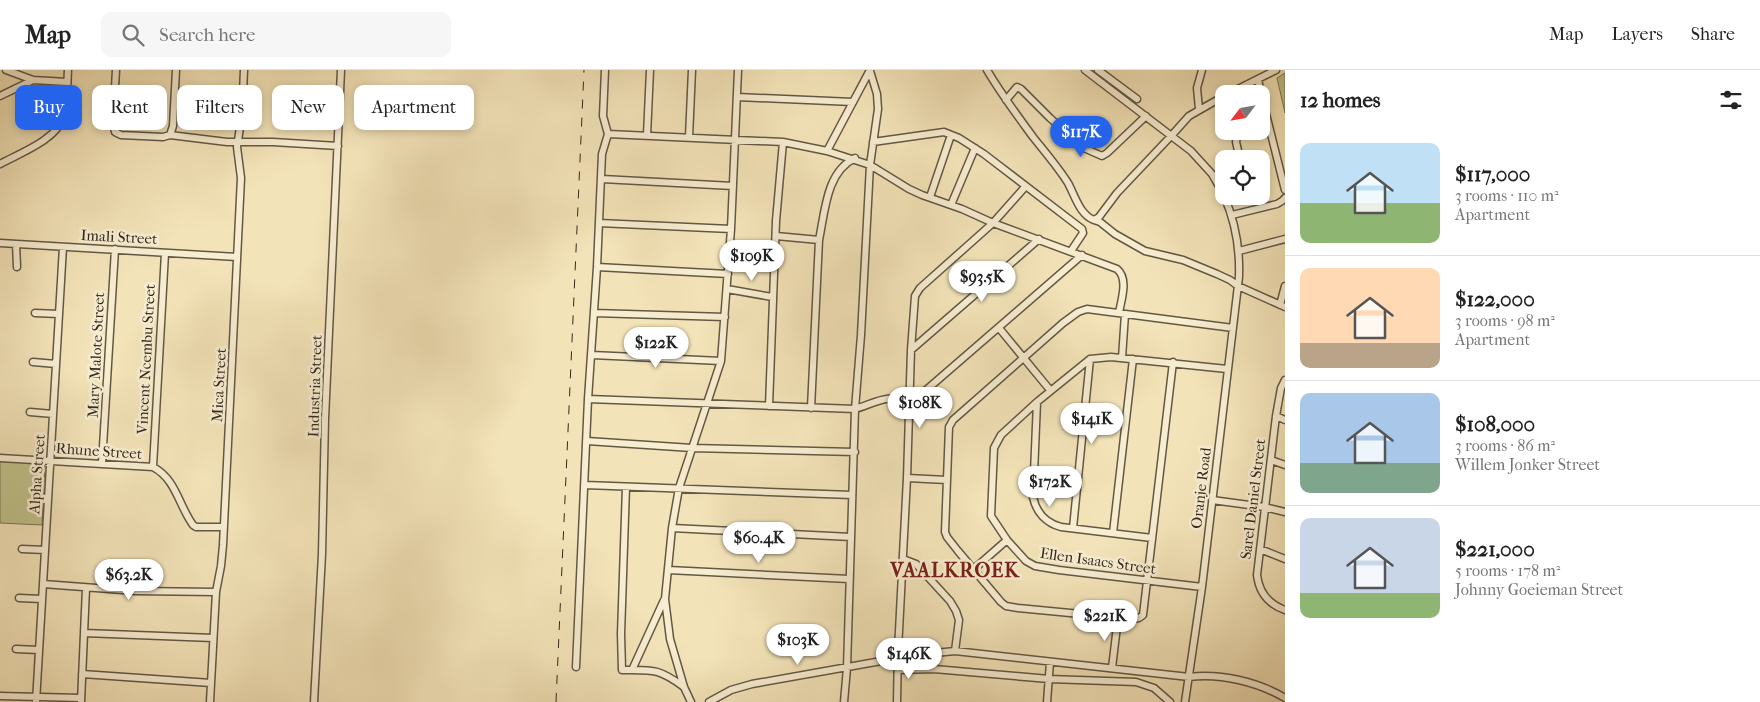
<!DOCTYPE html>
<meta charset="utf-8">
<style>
:root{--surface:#fff;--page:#f6f6f6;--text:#222;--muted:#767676;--line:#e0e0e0;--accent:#2563eb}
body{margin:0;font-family:"IM FELL French Canon",serif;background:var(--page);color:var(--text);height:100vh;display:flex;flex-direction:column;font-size:19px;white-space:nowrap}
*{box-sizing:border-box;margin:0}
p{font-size:16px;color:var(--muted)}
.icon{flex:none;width:28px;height:28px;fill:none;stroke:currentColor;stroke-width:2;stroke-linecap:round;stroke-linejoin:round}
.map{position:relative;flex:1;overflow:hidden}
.side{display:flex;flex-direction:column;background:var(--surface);width:475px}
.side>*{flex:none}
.guide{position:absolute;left:15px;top:15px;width:475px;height:45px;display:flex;gap:10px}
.needle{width:32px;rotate:239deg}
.fabs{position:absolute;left:1215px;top:15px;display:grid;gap:10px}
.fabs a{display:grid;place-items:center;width:55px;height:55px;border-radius:10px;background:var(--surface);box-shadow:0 2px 8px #0003;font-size:25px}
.price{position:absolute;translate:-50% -42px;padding:0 11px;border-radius:18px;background:#fff;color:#222;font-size:16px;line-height:32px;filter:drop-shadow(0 1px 2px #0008)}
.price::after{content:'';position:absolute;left:50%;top:30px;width:15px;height:11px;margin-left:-8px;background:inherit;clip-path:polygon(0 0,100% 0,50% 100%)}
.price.current{background:var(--accent);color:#fff}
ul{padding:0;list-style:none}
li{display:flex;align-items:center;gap:15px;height:125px;padding:0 15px}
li+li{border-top:1px solid var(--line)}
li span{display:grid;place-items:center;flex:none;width:140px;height:100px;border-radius:10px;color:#555}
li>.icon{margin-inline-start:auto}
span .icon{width:60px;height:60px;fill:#fffc;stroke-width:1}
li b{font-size:21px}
h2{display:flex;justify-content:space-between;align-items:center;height:60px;padding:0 15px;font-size:21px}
.pill{padding:0 18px;border-radius:10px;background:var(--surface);box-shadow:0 2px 8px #0003;font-size:18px;line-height:45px}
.pill.current{background:var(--accent);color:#fff}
header{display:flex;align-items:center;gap:30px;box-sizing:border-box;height:70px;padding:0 25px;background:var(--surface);border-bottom:1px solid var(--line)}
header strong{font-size:24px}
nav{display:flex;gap:28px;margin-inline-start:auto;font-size:18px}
.search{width:350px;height:45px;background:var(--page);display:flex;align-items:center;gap:12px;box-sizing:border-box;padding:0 18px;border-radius:10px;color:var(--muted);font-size:19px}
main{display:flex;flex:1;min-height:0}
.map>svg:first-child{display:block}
.green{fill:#c0c28b;stroke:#7a7654}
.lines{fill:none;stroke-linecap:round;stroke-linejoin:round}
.minor-casing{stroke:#645844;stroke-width:9}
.minor{stroke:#f7edd1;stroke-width:6}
.rail{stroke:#34291d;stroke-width:1;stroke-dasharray:9 9;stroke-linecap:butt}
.labels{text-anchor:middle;stroke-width:5;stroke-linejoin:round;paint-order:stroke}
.street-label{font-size:15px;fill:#34291d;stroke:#f7edd1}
.district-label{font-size:20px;font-weight:bold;letter-spacing:1px;fill:#7a1f14;stroke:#f7edd1}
</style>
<header>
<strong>Map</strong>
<div class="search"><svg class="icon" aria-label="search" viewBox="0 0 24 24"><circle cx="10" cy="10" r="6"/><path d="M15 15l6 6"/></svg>Search here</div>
<nav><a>Map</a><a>Layers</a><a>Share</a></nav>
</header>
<main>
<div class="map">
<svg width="1285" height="632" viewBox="0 0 1285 632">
<rect width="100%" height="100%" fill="#f3e3b8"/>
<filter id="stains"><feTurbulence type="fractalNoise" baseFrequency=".004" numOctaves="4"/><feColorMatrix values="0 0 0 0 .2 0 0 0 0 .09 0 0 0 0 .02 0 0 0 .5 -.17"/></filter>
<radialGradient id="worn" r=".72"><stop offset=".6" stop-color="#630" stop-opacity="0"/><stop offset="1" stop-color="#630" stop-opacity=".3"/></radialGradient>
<!-- green -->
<path class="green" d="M1285,3V43L1277,8Z
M0,391L45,393L42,455L0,453Z"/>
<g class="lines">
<!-- minor casing -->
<g class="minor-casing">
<path id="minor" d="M6,0L33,10L67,12
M116,0L113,52L115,62L121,65L163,67L170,65L173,56L176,0
M987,0C1001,24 1017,45 1033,67C1045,82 1058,97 1068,113C1075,126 1080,145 1094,150L1099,147L1117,123L1172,65L1189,46L1224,26
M1085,0L1191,81L1212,104L1224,125
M1098,0L1137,29
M1258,9L1261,24
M1228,24L1276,0
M1261,24L1285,120
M0,26L33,10
M737,27L853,32
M1006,30L1017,17L1021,19L1050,48L1084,78L1102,86L1107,83L1146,46
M1199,39L1197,18L1202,0
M1238,61L1236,72L1240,89
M608,64L783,72L827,81L870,95L909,119L922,125L962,139L993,153L1117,199C1129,209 1121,230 1119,243
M170,65L227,72H273L338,76
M647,65L650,0
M689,67L692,0
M873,72L944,62L959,68L984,84L1082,159L1083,163L1071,181
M827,81L870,0
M0,94C20,83 57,70 64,46C68,32 67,15 68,0
M602,109L733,116
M930,127L951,65
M951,135L975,78
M1232,145L1277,134L1282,131L1285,128
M1094,150L1100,152L1115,164L1145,181L1183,190L1217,204L1230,210L1238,216L1285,237
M599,153L731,159
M776,166L819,170L811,338
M819,170C825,142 826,102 855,88
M0,173L237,187V191
M16,174L17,197
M1239,181L1285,169
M597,197L728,204
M727,219L772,227
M1280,235L1285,216
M35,243L59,244
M594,243L725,247
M999,258L1050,320
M911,280L1039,169
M592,285L721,291
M1122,288L1125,244
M33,292L56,294
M1173,292L1143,545L1139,548L1133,549L1018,538L1006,536L1001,532L958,481L947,467L945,462L949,357L953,350L1063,253L1078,242L1087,239L1233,258
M1285,310L1281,318L1276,346L1257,505C1259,522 1268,534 1285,540
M588,329L597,197L602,84L608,64L603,46L605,0
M1037,332L1033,427C1036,442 1046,453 1061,457L1152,468
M769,336L776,151L783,72
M30,342L53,344
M1276,346L1285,350
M587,371L692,378L855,382
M0,388L153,397C176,409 179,436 193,455L196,457H224
M1271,390L1285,395
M102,393L115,179
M153,397L165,183
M907,408L947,410
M585,415L852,425
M626,417L621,564L622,600C653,600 658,598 684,617
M1212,430L1264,437L1285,442
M672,458L851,467
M1073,458L1090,289
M1113,463L1133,289
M22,479L45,480
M1260,479L1285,489
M903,489L916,494L950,531L956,541L959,550L955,581
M974,499L1007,470
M668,500L849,509
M43,514L136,521L216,522
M1202,517L1059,500L1035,496L1026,491L1007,470L991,446L994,378L1001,365L1037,332L1090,289L1111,287L1227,299
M19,528L42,529
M84,563L213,568
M16,579L39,580
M576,597L588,329L855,339C875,333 890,322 910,334L1082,185
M1112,598L1118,548
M632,600L664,530
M899,600L934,599L1049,609L1136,612L1154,618L1170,632
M82,604L211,613
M0,626L81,628
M36,632L63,177
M81,632L86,518
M210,632L216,522L221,496L223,475L241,108L237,77L242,44L244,0
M314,632L322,484L325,349L341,0
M691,632L684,617L670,569L665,529L672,458L679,418L721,291L731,159L738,0
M709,632L731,620L752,614L915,585L955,581L1189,607C1221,603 1258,612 1285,628
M844,632L847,598L855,339L861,265L870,95L878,39L877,24L870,1
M897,632L898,580L907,408L911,280L915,226L920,218L993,153L1025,117
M1047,632L1050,592
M1185,632L1202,517L1239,207C1240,178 1236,153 1224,126"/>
</g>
<!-- minor -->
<use href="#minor" class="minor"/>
<!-- rail -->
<path class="rail" d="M556,632L584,0"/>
</g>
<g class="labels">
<!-- street labels -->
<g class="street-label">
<text transform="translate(119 167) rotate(3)" y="5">Imali Street</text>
<text transform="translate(96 285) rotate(-87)" y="5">Mary Malote Street</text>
<text transform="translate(146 289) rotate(-87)" y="5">Vincent Ncembu Street</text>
<text transform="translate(219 315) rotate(-87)" y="5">Mica Street</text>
<text transform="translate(315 316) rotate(-88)" y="5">Industria Street</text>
<text transform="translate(99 381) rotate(4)" y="5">Rhune Street</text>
<text transform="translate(37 404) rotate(-86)" y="5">Alpha Street</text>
<text transform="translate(1201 418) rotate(-83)" y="5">Oranje Road</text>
<text transform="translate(1253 429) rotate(-83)" y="5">Sarel Daniel Street</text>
<text transform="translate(1098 491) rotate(8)" y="5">Ellen Isaacs Street</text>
</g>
<!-- district labels -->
<g class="district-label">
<text x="955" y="507">VAALKROEK</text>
</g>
</g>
<rect width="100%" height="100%" filter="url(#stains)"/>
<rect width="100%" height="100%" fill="url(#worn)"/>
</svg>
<div class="fabs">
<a><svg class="needle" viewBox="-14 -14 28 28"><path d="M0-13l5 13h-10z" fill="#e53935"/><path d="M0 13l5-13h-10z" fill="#767676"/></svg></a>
<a><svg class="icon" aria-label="locate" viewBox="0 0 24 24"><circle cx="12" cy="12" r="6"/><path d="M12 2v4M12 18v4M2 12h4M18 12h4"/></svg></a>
</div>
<b class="price current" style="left:1081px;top:88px">$117K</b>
<b class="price" style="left:752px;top:212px">$109K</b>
<b class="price" style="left:982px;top:233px">$93.5K</b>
<b class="price" style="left:656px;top:299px">$122K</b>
<b class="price" style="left:920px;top:359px">$108K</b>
<b class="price" style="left:1092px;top:375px">$141K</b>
<b class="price" style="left:1050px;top:438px">$172K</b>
<b class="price" style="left:759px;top:494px">$60.4K</b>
<b class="price" style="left:129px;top:531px">$63.2K</b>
<b class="price" style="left:1105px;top:572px">$221K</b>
<b class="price" style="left:798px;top:596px">$103K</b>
<b class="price" style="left:909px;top:610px">$146K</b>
<div class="guide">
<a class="pill current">Buy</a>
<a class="pill">Rent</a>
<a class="pill">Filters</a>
<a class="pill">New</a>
<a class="pill">Apartment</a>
</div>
</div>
<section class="side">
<h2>12 homes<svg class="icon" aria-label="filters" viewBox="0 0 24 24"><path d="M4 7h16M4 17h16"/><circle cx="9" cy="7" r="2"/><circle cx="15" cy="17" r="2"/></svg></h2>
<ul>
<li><span style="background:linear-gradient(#bfe0f5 60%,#8fb573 0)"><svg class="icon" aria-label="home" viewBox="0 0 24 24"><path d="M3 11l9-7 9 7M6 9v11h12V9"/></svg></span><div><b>$117,000</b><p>3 rooms · 110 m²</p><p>Apartment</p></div></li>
<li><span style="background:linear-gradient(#ffd9b3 75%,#b9a48a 0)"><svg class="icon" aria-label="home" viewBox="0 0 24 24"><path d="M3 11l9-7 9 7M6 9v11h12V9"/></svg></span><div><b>$122,000</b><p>3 rooms · 98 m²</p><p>Apartment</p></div></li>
<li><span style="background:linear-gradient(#a9c7e8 70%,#7fa58c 0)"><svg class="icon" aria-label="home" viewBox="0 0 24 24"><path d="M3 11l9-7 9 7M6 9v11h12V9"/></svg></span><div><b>$108,000</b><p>3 rooms · 86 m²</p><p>Willem Jonker Street</p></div></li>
<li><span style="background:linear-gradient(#c9d6e8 75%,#8fb573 0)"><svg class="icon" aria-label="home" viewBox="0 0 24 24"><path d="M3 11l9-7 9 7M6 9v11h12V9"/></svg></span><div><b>$221,000</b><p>5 rooms · 178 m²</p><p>Johnny Goeieman Street</p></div></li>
</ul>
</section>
</main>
